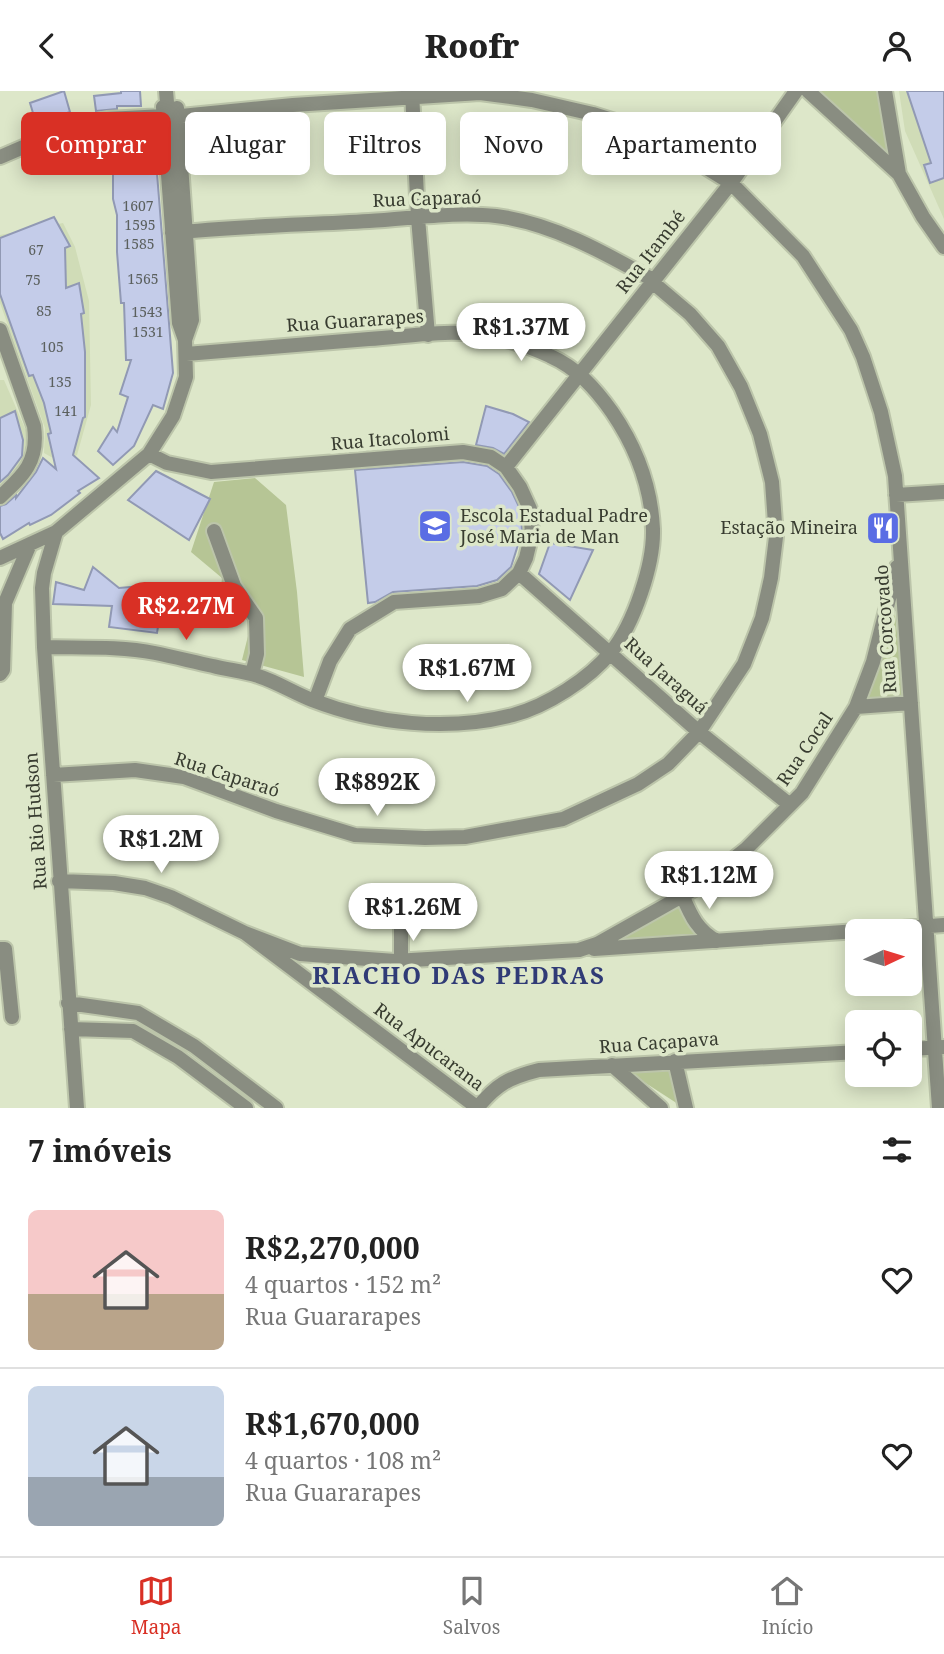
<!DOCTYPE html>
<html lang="pt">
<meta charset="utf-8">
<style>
:root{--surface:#fff;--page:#f2f2f2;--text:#222;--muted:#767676;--line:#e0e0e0;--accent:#d93025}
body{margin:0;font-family:"Noto Serif",serif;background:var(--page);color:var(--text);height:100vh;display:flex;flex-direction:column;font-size:26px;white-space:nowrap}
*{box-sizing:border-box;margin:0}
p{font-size:23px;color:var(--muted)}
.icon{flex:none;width:38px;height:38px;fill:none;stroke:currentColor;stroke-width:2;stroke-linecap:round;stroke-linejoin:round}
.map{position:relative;height:1017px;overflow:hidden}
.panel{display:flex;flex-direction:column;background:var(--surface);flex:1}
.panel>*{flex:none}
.hud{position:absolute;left:21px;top:21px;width:903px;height:63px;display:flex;gap:14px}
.needle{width:46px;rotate:86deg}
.fabs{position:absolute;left:845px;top:828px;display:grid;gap:14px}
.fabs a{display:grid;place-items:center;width:77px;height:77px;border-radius:10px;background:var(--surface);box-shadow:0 4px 18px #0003;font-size:35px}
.price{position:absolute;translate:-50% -60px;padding:0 16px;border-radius:24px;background:#fff;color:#222;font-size:23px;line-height:46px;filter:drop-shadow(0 2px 4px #0008)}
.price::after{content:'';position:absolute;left:50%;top:42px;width:21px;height:16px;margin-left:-10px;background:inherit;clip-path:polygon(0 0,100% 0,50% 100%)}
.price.on{background:var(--accent);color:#fff}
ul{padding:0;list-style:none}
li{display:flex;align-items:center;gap:21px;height:175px;padding:0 28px}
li+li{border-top:2px solid var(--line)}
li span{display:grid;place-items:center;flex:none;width:196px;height:140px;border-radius:10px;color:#555}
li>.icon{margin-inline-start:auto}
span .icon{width:84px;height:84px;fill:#fffc;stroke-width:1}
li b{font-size:30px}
h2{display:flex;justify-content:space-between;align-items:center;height:84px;padding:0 28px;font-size:30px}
.chip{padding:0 24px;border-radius:10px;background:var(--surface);box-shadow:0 4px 18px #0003;font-size:24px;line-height:63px}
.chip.on{background:var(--accent);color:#fff}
header{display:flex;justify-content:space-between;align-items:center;height:91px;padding:0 28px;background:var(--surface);font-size:32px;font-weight:800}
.tab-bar{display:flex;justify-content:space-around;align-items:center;height:98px;border-top:2px solid var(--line);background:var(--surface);font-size:19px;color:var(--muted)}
.tab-bar a{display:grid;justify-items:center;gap:4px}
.tab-bar .on{color:var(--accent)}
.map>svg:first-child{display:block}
.built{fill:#d0dcb7}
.green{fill:#b6c595}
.building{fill:#c4cce9;stroke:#9199b4;stroke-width:2}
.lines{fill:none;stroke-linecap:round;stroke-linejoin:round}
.minor-casing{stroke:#bcc5aa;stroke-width:18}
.minor{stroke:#898d81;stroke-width:14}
.labels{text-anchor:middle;stroke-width:7;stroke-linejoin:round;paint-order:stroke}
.number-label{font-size:14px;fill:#5b605e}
.street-label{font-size:18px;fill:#383c30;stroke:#dde7c9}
.poi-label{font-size:18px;fill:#383c30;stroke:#dde7c9;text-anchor:start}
.district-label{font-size:24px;font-weight:bold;letter-spacing:2px;fill:#303b76;stroke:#dde7c9}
</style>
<header><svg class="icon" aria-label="back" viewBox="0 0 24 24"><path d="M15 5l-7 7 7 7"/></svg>Roofr<svg class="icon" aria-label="person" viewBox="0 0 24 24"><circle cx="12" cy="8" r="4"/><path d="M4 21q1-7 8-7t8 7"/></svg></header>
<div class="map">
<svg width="944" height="1017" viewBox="0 0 944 1017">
<rect width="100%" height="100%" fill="#dde7c9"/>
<!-- built -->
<path class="built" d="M899,0H944V128L905,40Z
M63,132L75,156L89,210L91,314L77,364L62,372L44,362L45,337L0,212V144Z
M0,289H4L27,342L21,385L0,401Z"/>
<!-- green -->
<path class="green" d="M815,0H878L890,67Z
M255,387L286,414L297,501L304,586L242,569L252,529L219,514L222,487L191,461L214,391Z
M895,523L904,607L867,609Z
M682,810L703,847L607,853Z
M672,977L678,1013L630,982Z"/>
<!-- building -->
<path class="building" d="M64,0L70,21L36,32L30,12Z
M121,0H140L141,15H117V18L96,20L94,5L121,2Z
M907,0H944V87L930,92L924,74L931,72Z
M143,36V45H154L173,282L163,318L153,314L134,355L113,374L98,360L113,336L117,341L128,306L120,303L131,269H126L124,212H121L117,161V124L113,108V71H110L107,38Z
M54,126L70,155L65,157L66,197L79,192L84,222L81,223L85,261V326L83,327L73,364L99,387L78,400L80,402L51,424L30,434L29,432L3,448L0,442V415L6,413L16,404V407L36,381L43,367L56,378L48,343L51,342L44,312L33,284L29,285L0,203V147Z
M486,315L513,323L529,331L504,363L493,357L476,354Z
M15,320L23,349L22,365L8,384L0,391V327Z
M463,371L487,375L499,383L512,401L521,420L522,441L511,476L497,489L477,495L393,501L375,511L368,512L355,379Z
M156,380L210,408L189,449L128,409Z
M874,428H888L890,446H874Z
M550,452L593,459L570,509L539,483Z
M93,476L119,497L152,494V507L162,511L157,542L109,536L112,515L53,513L56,491L84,499Z"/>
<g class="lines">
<!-- minor casing -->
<g class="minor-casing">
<path id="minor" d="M166,0L168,23L171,26L293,14L480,2L532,9L593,23L647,40L731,92L803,165L851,239L863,266L881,321L895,385L939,1017
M412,0L418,127L428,244
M808,0L899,83
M885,0L899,83L923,126L944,156
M177,17L192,229L185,249
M0,66L72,35L107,28L164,25
M0,239L34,335C39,370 24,384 0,406
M149,363L167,372L211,381L463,361L491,366L506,376L520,396L530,418L532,442L526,467L519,482L502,498L479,505L394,511L350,538L330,570L315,610
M506,376L731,92L796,0
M896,404L944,401
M214,440L234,495L256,527L257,563L252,583
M56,441L44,482L42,497L44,556L77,1017
M0,467L56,441L149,363L173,325L186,286L185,249L179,232L163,16
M519,482L699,641L790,714
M44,556C81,557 119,555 155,562C175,566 194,571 213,575C228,579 244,580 258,585C277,591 294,602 312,609C374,633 448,641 513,624C547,615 589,588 611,561C634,533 654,473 653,438C651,395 636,356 612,321C595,297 577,277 550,265C527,254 500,246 474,243C440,239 403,246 369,248C308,253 247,258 186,263
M0,583L3,579L5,512L30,453
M856,616L911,612
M53,684L135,679L184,686L276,720L355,744L425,747L465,746L563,728L638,693L668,673L699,641L744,573L762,527L771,487L776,446L772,391L760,343L741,296L718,255L690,223L657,195L653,189C605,162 552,132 496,125C456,120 409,128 369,130C303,134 237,135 172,142
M59,790L114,792L145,797L171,806L245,842L478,1017
M683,806C691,825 698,840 717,850
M401,808V870
M861,840L944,834
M245,842L300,863L395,870L579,859L597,853L700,795L746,758L802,702L856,616L873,571L897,476
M0,858H5L12,926
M594,858L858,840
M68,912L138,922L194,955L276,1017
M71,938L133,940L178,966L246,1017
M910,958L944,956
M675,970L686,1017
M612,974L661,1017
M477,1017C497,993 508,987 539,979L858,961"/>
</g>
<!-- minor -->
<use href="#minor" class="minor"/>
</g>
<!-- icons -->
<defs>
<g id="school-square" transform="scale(1.75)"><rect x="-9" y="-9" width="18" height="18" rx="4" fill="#5a6de4" stroke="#dde7c9"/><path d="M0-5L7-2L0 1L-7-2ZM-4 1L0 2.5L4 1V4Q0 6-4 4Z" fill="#fff"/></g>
<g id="restaurant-square" transform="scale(1.75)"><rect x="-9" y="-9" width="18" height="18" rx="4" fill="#5a6de4" stroke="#dde7c9"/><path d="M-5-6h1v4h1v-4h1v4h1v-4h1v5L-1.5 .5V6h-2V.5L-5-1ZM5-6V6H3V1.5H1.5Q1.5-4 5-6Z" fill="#fff"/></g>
</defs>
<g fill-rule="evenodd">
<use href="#school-square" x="435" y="435"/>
<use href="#restaurant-square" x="883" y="437"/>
</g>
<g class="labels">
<!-- number labels -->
<g class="number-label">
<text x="138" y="120">1607</text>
<text x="140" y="139">1595</text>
<text x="139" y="158">1585</text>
<text x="36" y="164">67</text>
<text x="143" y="193">1565</text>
<text x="33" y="194">75</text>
<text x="44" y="225">85</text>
<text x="147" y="226">1543</text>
<text x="148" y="246">1531</text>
<text x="52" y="261">105</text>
<text x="60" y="296">135</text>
<text x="66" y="325">141</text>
</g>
<!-- street labels -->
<g class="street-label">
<text transform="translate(427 108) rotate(-2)" y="6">Rua Caparaó</text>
<text transform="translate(651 161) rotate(-52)" y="6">Rua Itambé</text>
<text transform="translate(355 230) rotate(-4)" y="6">Rua Guararapes</text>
<text transform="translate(390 348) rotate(-5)" y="6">Rua Itacolomi</text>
<text transform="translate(886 538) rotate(-94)" y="6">Rua Corcovado</text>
<text transform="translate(666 585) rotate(42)" y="6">Rua Jaraguá</text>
<text transform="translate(805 658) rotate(-56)" y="6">Rua Cocal</text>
<text transform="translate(227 684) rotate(18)" y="6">Rua Caparaó</text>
<text transform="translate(36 730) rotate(-94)" y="6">Rua Rio Hudson</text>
<text transform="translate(659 952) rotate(-4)" y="6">Rua Caçapava</text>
<text transform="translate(429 956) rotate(37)" y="6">Rua Apucarana</text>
</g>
<!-- poi labels -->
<g class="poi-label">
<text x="460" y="431">Escola Estadual Padre<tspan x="460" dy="21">José Maria de Man</tspan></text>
<text x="858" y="443" text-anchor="end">Estação Mineira</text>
</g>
<!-- district labels -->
<g class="district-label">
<text x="459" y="893">RIACHO DAS PEDRAS</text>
</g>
</g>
</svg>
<div class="fabs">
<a><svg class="needle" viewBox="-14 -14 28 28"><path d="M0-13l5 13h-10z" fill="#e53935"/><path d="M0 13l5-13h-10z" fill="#767676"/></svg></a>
<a><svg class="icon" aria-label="locate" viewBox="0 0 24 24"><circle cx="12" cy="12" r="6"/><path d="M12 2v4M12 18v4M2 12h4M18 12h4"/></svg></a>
</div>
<b class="price" style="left:521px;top:272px">R$1.37M</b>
<b class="price on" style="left:186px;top:551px">R$2.27M</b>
<b class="price" style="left:467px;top:613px">R$1.67M</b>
<b class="price" style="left:377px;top:727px">R$892K</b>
<b class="price" style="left:161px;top:784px">R$1.2M</b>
<b class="price" style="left:709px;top:820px">R$1.12M</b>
<b class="price" style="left:413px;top:852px">R$1.26M</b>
<div class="hud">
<a class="chip on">Comprar</a>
<a class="chip">Alugar</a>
<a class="chip">Filtros</a>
<a class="chip">Novo</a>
<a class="chip">Apartamento</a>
</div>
</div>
<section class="panel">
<h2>7 imóveis<svg class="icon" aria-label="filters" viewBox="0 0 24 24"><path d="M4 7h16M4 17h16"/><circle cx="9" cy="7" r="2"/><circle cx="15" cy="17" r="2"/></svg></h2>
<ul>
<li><span style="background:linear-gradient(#f6c9c9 60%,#b9a48a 0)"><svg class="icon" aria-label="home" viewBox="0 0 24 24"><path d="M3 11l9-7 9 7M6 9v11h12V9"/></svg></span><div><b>R$2,270,000</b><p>4 quartos · 152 m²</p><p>Rua Guararapes</p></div><svg class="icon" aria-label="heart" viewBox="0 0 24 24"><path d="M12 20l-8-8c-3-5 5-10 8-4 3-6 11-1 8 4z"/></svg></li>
<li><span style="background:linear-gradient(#c9d6e8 65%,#9aa5b1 0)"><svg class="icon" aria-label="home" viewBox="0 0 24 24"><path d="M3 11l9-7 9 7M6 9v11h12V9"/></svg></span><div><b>R$1,670,000</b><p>4 quartos · 108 m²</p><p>Rua Guararapes</p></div><svg class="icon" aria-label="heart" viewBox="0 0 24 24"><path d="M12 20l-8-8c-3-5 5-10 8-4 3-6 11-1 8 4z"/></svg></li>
</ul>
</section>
<nav class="tab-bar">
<a class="on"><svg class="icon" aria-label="map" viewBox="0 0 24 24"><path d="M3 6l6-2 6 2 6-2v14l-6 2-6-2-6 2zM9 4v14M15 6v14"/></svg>Mapa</a>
<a><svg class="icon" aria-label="saved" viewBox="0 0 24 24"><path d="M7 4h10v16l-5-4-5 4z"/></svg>Salvos</a>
<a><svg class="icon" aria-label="home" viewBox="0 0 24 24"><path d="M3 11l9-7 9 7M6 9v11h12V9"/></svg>Início</a>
</nav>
